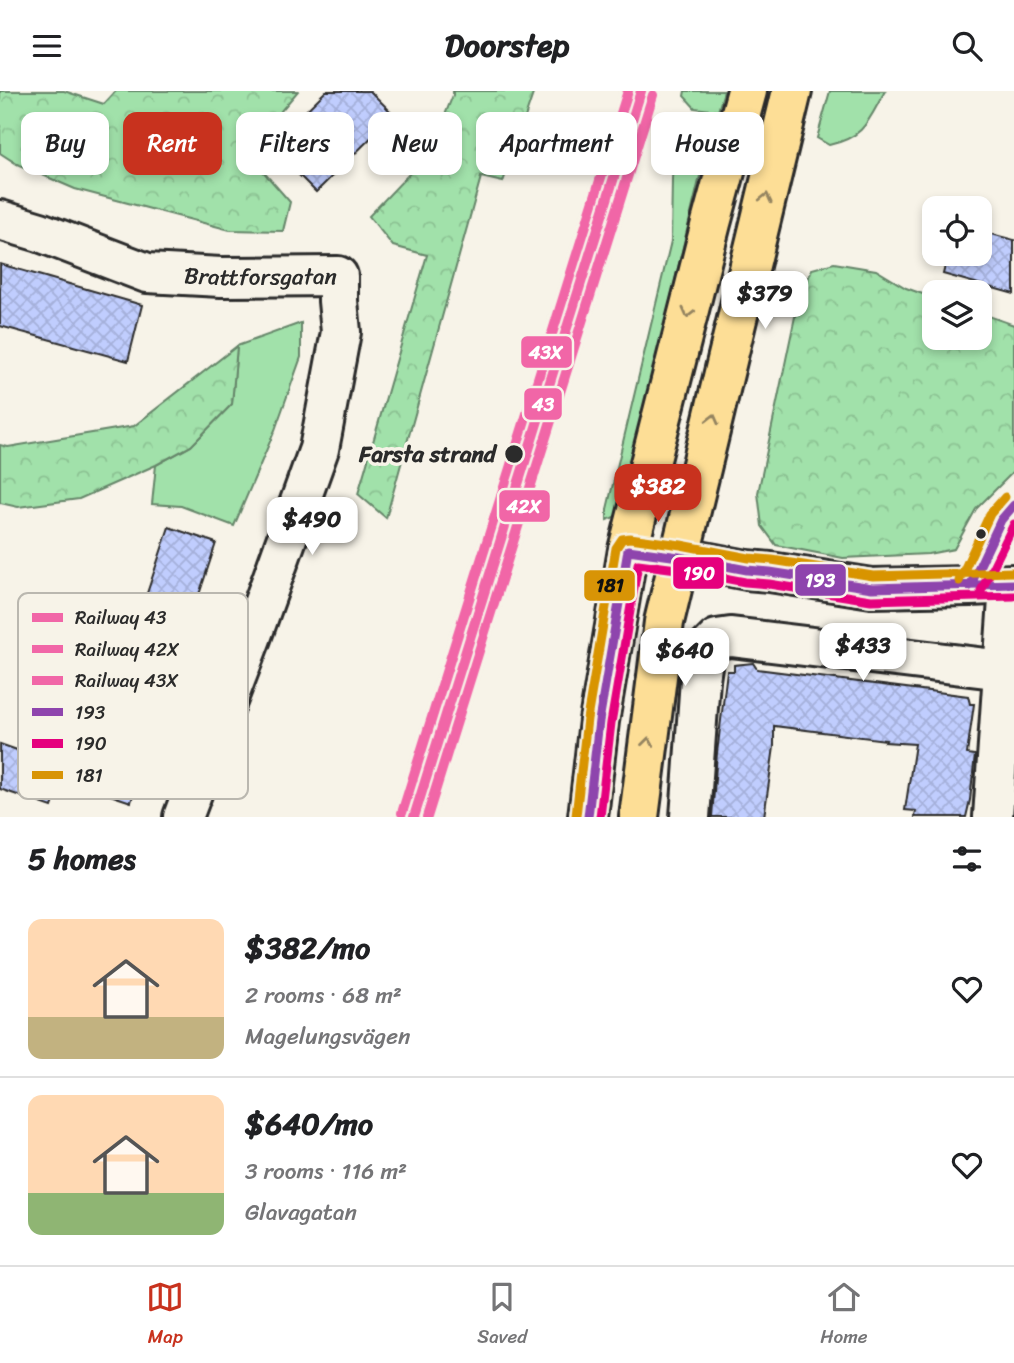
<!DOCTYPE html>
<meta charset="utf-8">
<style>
:root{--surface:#fff;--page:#f6f6f6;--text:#202124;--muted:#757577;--line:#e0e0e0;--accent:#c8321e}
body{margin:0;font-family:Sriracha,sans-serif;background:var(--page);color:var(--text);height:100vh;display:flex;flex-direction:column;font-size:26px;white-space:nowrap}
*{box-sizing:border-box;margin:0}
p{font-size:23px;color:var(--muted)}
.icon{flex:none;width:38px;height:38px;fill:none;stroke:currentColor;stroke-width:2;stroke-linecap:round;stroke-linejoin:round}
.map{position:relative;height:726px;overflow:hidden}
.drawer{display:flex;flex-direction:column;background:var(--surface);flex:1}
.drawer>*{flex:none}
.hud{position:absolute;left:21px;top:21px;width:973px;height:63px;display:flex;gap:14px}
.tools{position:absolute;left:922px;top:105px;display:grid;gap:14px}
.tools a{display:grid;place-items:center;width:70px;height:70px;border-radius:14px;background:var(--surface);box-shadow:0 4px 10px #0003;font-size:35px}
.price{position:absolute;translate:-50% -60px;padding:0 16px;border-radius:14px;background:#fff;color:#222;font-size:23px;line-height:46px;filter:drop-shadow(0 2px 4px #0008)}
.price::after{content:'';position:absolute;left:50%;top:42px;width:21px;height:16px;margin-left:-10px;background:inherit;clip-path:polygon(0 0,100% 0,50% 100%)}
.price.current{background:var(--accent);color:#fff}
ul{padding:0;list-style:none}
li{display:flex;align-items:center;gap:21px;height:175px;padding:0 28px}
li+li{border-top:2px solid var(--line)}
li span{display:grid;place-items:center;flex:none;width:196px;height:140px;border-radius:14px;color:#555}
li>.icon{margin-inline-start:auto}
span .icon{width:84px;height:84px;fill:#fffc;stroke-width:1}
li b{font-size:30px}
h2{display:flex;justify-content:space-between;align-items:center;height:84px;padding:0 28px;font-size:30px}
.chip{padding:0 24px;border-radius:14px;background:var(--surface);box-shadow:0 4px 10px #0003;font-size:24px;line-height:63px}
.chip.current{background:var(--accent);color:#fff}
header{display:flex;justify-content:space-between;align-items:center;height:91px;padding:0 28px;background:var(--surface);font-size:32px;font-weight:700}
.tab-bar{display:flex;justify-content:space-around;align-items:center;height:98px;border-top:2px solid var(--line);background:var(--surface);font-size:19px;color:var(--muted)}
.tab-bar a{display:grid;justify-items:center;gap:4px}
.tab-bar .current{color:var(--accent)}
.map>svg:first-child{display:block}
.grass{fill:#a1e1aa;stroke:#66866a;stroke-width:2}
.forest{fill:url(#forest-crowns);stroke:#66866a;stroke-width:2}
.building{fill:url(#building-cross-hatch);stroke:#2b2b2b;stroke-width:2}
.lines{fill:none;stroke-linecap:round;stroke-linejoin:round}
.minor-casing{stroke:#2b2b2b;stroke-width:44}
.major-casing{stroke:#2b2b2b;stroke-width:44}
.minor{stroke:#f7f3e8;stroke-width:38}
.major{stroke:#fdde96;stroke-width:38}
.bus-1-casing{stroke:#f7f3e8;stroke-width:14}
.bus-2-casing{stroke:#f7f3e8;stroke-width:14}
.bus-3-casing{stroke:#f7f3e8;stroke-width:14}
.bus-1{stroke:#8e44ad;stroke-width:9}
.bus-2{stroke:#e5007d;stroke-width:9}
.bus-3{stroke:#d89406;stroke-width:9}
.rail-1-casing{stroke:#f7f3e8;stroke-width:16}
.rail-2-casing{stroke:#f7f3e8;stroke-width:16}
.rail-3-casing{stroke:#f7f3e8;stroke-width:16}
.rail-1{stroke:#f166a7;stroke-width:10}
.rail-2{stroke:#f166a7;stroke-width:10}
.rail-3{stroke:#f166a7;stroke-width:10}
.oneway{stroke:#948460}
.stop-dot{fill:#2b2b2b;stroke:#f7f3e8;stroke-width:2.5}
.labels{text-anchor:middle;stroke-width:7;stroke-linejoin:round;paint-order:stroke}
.street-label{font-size:23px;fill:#2b2b2b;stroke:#f7f3e8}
.stop-label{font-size:23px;font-weight:bold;fill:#2b2b2b;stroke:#f7f3e8;text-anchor:end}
.key{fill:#f7f3e8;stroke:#bab7af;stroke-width:2}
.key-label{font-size:19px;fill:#2b2b2b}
.line-badge{stroke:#f7f3e8;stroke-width:2.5}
.badge-label{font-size:19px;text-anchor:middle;font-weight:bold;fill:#fff}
.pale-badge-label{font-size:19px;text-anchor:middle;font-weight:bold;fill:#111}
</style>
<header><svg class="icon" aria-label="menu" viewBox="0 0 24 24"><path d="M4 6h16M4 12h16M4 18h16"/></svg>Doorstep<svg class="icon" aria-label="search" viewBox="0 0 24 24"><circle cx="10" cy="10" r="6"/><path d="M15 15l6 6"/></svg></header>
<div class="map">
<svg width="1014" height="726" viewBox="0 0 1014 726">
<defs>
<pattern id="forest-crowns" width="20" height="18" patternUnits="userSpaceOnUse" patternTransform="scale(1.75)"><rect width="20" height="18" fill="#a1e1aa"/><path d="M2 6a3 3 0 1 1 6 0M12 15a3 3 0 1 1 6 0" fill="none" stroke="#8bc192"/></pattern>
<pattern id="building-cross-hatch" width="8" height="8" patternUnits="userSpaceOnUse" patternTransform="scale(1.75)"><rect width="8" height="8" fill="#c0cdfe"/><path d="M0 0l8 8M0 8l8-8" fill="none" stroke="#a5b0da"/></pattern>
</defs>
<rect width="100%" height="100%" fill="#f7f3e8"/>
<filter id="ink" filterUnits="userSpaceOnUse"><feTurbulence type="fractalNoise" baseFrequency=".0143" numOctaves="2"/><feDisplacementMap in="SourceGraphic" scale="14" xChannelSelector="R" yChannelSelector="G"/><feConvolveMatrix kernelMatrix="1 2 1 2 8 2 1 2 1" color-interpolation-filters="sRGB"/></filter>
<g filter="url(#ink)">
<!-- grass -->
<path class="grass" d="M685,0H724L718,20L695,17L684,5Z
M830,0H885C868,30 865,46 829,54L817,47Z
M693,62L705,64L619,424L607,429V418L671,150L672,88L673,72L679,63Z
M301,232V266L275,339L234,435L181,415L152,413L156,374L191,355L232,313L237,255Z"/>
<!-- forest -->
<path class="forest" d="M0,0H64L104,13L116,0H298L246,61L290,111L283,140L230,139L75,98L17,73L0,62Z
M453,0H534L503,91L481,86L386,427L358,403L427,164L393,155L369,125L430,61L453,4Z
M834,172L876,179L906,197L934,207V247H980V222L1014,234V380L976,418L954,458L928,463L843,467L776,454L762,435L758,402L797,216L812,178Z
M237,255L232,313L191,355L156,374L79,408L18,416L0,412V354L8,356L134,335Z"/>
<!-- building -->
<path class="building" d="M326,0H370L394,24L316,101L270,55Z
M980,140L1014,149V203L943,183L948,163H980Z
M0,173L142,214L128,270L0,235Z
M169,436L216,452L131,711L83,695Z
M753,572L757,578L968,605L970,613H974L967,663L975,664L970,709L966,726H915L916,720L905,719L915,653L885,651L886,649L774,635V656L764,726H712L717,662L727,580H734V574Z
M0,653L66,676L52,716L0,698Z"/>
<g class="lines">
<!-- minor casing -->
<g class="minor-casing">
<g id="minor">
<path id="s1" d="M0,129L40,141L147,182L221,186L338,185V210L341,241L319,358L251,547L183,726"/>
<path d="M679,466L747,479L770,481L872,497L970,495L1014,493"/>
<path d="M690,726L700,589L704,561L717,548L731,546L1003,579"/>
<path d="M993,726L1009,494"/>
</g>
</g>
<!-- major casing -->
<g class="major-casing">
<path id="major" d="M588,726L599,630L628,459L711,132L747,0
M639,726L664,531L792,0"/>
</g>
<!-- minor -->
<use href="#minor" class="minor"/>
<!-- major -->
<use href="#major" class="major"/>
<!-- bus-1 casing -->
<g class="bus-1-casing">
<path id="bus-1" d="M628,459L679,466L747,479L770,481L872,497L1014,493
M970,495L1001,429L1014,414
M588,726L599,630L628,459"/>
</g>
<!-- bus-2 casing -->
<g class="bus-2-casing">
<path id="bus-2" d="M981,500L1014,433
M600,726L611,632L638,473L677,478L745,491L769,493L871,509L1014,505"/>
</g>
<!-- bus-3 casing -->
<g class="bus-3-casing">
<path id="bus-3" d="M959,490L990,423L1005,406
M576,725L587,628L616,457L622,448L630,447L681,454L749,467L772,469L873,485L1013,481"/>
</g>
<!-- bus-1 -->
<use href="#bus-1" class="bus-1"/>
<!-- bus-2 -->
<use href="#bus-2" class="bus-2"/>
<!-- bus-3 -->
<use href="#bus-3" class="bus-3"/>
<!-- rail-1 casing -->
<g class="rail-1-casing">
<path id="rail-1" d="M414,726L641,0"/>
</g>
<!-- rail-2 casing -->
<g class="rail-2-casing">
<path id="rail-2" d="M427,726L653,4"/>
</g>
<!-- rail-3 casing -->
<g class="rail-3-casing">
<path id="rail-3" d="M402,722L628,0"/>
</g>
<!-- rail-1 -->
<use href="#rail-1" class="rail-1"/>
<!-- rail-2 -->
<use href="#rail-2" class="rail-2"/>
<!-- rail-3 -->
<use href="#rail-3" class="rail-3"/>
</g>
<!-- one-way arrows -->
<defs><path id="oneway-chevron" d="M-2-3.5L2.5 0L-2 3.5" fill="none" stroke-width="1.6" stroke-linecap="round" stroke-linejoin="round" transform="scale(1.75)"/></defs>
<g class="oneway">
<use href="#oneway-chevron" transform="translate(766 107) rotate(-77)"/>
<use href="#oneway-chevron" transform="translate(688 222) rotate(104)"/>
<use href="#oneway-chevron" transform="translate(713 328) rotate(-76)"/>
<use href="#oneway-chevron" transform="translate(648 651) rotate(-83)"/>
</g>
</g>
<!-- markers -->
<g class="stop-dot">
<circle cx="514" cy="363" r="10"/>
<circle cx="981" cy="443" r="6"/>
</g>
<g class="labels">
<!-- street labels -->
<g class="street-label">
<text dy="8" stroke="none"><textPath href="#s1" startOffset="270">Brattforsgatan</textPath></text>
</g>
<!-- stop labels -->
<g class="stop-label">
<text x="496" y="371">Farsta strand</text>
</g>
</g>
<!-- legend -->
<rect x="18" y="502" width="230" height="206" rx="10" class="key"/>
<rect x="32" y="522" width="31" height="9" fill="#f166a7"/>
<rect x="32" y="554" width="31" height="8" fill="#f166a7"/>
<rect x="32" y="585" width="31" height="9" fill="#f166a7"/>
<rect x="32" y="617" width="31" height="8" fill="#8e44ad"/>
<rect x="32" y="648" width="31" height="9" fill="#e5007d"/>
<rect x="32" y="680" width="31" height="8" fill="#d89406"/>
<g class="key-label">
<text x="75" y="533">Railway 43</text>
<text x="75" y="565">Railway 42X</text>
<text x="75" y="596">Railway 43X</text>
<text x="75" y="628">193</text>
<text x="75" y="659">190</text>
<text x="75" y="691">181</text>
</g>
<g class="line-badge">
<rect x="520" y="244" width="53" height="34" rx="7" fill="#f166a7"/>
<rect x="523" y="296" width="40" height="34" rx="7" fill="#f166a7"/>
<rect x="498" y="398" width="53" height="34" rx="7" fill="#f166a7"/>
<rect x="672" y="465" width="53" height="34" rx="7" fill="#e5007d"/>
<rect x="794" y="472" width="53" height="34" rx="7" fill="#8e44ad"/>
<rect x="583" y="478" width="53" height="33" rx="7" fill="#d89406"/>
</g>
<g class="badge-label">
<text x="546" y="268">43X</text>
<text x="543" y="320">43</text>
<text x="524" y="422">42X</text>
<text x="699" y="489">190</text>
<text x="820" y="496">193</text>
</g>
<g class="pale-badge-label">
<text x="610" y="501">181</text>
</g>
</svg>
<div class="tools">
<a><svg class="icon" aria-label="locate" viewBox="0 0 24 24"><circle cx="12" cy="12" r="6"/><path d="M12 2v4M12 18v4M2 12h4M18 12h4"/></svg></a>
<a><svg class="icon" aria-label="layers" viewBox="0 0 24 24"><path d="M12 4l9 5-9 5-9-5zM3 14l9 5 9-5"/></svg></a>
</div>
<b class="price" style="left:765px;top:240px">$379</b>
<b class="price current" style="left:658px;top:433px">$382</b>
<b class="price" style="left:312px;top:466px">$490</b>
<b class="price" style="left:863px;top:592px">$433</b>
<b class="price" style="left:685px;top:597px">$640</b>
<div class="hud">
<a class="chip">Buy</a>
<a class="chip current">Rent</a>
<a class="chip">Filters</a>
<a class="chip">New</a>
<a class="chip">Apartment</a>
<a class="chip">House</a>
</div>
</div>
<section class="drawer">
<h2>5 homes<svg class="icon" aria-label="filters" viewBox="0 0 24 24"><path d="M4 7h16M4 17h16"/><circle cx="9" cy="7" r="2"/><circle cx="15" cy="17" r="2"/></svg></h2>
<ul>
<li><span style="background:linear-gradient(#ffd9b3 70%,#c2b280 0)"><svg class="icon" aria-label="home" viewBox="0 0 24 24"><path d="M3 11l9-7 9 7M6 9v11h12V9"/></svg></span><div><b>$382/mo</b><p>2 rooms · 68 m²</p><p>Magelungsvägen</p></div><svg class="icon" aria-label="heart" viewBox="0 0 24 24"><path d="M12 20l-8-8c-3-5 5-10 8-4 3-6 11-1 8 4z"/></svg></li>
<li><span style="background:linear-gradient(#ffd9b3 70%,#8fb573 0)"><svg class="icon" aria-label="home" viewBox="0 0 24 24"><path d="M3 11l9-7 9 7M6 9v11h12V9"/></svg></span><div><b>$640/mo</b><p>3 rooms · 116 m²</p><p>Glavagatan</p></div><svg class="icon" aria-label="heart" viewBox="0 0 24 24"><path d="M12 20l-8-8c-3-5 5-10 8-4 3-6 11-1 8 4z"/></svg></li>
</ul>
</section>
<nav class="tab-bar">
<a class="current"><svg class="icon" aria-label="map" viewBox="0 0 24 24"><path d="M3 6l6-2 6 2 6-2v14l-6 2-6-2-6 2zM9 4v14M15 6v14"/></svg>Map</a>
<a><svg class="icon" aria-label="saved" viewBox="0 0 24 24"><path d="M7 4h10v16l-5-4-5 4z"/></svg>Saved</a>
<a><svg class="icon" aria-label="home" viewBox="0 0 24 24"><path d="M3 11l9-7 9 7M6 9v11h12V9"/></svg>Home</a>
</nav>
